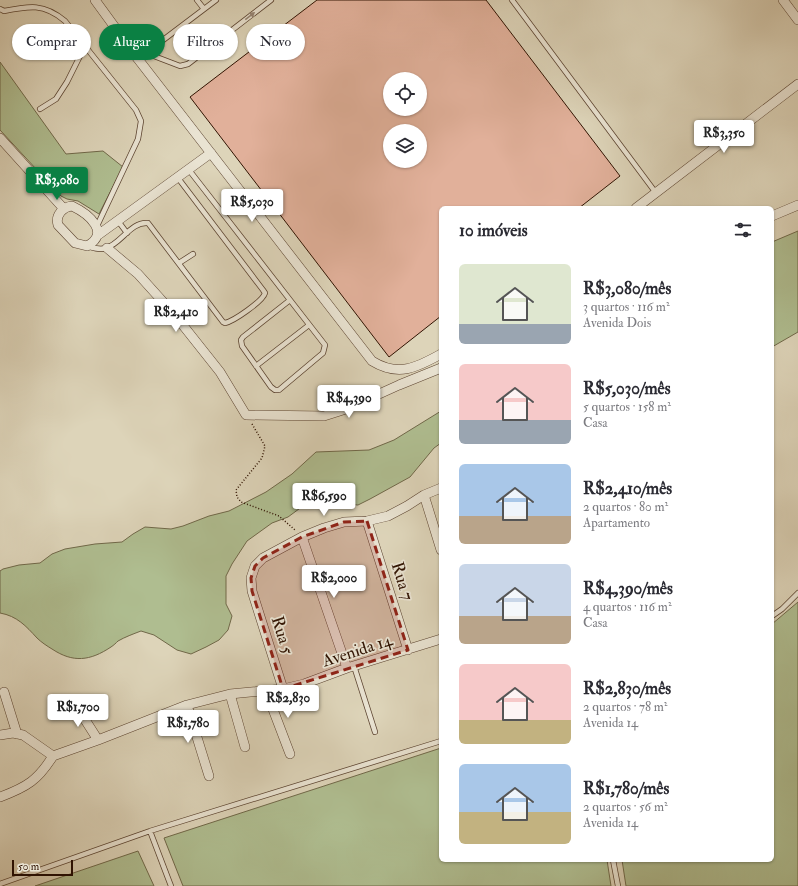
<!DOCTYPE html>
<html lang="pt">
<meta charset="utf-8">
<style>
:root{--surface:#fff;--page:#f7f7f7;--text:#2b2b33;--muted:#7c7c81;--accent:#0b8043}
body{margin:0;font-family:"IM FELL Double Pica",serif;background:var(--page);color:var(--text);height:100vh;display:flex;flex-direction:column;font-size:15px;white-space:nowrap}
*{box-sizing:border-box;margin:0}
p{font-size:13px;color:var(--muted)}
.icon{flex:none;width:22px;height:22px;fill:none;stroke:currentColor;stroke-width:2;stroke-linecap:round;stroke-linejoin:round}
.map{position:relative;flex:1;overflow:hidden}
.sheet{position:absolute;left:439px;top:206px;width:335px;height:656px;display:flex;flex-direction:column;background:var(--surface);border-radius:6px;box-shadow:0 1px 3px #0004}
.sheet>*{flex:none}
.hud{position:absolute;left:12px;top:24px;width:367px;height:36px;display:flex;gap:8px}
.tools{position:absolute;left:383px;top:72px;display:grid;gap:8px}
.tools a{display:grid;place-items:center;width:44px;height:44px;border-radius:50%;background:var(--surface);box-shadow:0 1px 3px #0004;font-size:20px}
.scale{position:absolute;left:12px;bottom:10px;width:61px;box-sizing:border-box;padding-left:4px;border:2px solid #301302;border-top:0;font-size:11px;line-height:14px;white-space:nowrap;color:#301302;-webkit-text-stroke:3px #e9e3d2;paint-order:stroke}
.price{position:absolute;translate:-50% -34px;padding:0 9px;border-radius:4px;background:#fff;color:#222;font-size:13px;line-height:26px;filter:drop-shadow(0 1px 2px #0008)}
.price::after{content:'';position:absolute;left:50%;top:24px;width:12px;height:9px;margin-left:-6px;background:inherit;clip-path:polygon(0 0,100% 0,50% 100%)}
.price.on{background:var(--accent);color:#fff}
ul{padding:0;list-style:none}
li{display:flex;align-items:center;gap:12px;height:100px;padding:0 20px}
li span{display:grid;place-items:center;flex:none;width:112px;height:80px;border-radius:6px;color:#555}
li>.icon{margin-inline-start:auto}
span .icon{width:48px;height:48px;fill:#fffc;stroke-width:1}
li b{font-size:17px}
h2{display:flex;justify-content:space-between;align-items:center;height:48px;padding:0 20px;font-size:17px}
.tag{padding:0 14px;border-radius:18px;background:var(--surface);box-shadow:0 1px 3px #0004;font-size:14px;line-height:36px}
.tag.on{background:var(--accent);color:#fff}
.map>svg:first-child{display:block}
.green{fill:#afbd90;stroke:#706849}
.building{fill:#e1b09a;stroke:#301302;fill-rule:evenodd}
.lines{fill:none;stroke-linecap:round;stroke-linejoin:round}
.service-casing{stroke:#5b4330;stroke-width:6}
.minor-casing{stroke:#5b4330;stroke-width:10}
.path{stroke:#301302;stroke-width:1.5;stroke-dasharray:1 2;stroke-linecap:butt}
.service{stroke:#e9e3d2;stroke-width:4.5}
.minor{stroke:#e9e3d2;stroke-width:9}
.oneway{fill:#968574}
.marked{fill:#8f2418;fill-opacity:0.2;stroke:#8f2418;stroke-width:3;stroke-dasharray:8 5;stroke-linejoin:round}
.labels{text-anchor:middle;stroke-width:3.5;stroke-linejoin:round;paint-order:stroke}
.street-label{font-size:17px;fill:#301302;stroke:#e9e3d2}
</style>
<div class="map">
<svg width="798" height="886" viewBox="0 0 798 886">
<rect width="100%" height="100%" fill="#ddd4b9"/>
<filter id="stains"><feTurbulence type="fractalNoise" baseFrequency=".005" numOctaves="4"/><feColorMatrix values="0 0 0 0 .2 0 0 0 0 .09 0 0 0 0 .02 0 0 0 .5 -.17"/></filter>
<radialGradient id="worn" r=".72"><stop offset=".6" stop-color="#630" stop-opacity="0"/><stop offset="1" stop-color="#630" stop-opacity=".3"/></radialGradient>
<!-- green -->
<path class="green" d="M0,62L66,154L103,151L123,167L99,214L78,201L67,199L61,196L0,130Z
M798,231V332L772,347V242Z
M441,411V443L434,448L410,477L370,499L358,505L332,503L315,500L303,506L288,517L272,523L247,541L232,564L226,576V604L232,616L228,630L219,640L206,647L191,654L177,650L154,635L141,631C133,634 125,637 118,641C116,643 114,645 111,647C90,661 73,663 52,649C47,646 41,642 37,638C26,626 17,616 0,613V571L3,569L19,565L40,563L52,554L65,549L95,544L122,542L133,534L145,527L171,529L183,526L209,516L229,511L266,492L292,474L316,452L369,450L394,440Z
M798,602V886H626L622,860H772V624Z
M441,748V860H607L611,886H183L164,838Z
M138,851L154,886H35Z"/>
<!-- building -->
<path class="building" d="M317,0H486L620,176L579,208H441V316L389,357L190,97ZM390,79H420V109H390ZM390,131H420V161H390Z"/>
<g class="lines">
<!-- service casing -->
<g class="service-casing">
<path id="service" d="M197,0L204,9
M512,0L656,193
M0,9L4,11C29,6 44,3 65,21L136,110L141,121L138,139L97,226
M146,53L180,66L188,64L271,0
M138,59L216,0
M40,109L56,99L67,82L85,46
M189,170L325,345L323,353L279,390H275L271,387L242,346L241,340L243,337L290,300
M118,221L127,233
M87,246C93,248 99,250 106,248C120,245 131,221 148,223L223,322L225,323C234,321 263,301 265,293L263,290L178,178
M179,263L193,254
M256,366L309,325
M772,616L782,609L798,593
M354,666L375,732
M150,831L171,886
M613,860L618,886
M0,884L150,831L441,741"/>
</g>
<!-- minor casing -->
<g class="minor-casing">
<path id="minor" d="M95,0L138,59L372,361C398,377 416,368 441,354
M783,0L798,20
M0,138L64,209
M72,206C89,214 111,233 87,246L75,243L58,225C55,215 63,207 72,206Z
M636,208L798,84
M772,216L798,205
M98,235L211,153
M107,248L138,274L174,314L220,372L246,415L324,416L346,409L399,385L441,368
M424,495L441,550
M367,521L408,650
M302,537L347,668
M283,689L252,591L251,578L255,566L263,558L302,537L324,528L344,522L367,521L388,516L407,506L424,495L441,488
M266,691L290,754
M4,692L17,734
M230,694L245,747
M75,704L98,740
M187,705L209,776
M0,735L13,733L23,735L53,756
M53,756L98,740L187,705L230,694L283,689L304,684L347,668L441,639
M0,797C27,787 38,780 53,756"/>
</g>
<!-- path -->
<path class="path" d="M252,424L265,446L262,458L236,490L237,497L241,502L279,516L295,530"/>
<!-- service -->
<use href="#service" class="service"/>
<!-- minor -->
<use href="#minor" class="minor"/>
</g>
<!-- one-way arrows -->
<defs><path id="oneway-solid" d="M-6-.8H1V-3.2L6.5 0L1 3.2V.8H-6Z"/></defs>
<use class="oneway" href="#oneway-solid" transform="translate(250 16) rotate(-38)"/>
<!-- marked area -->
<path class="marked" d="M367,521L408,650L283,689L252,591L251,578L255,566L263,558L302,537L344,522Z"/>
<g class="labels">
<!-- street labels -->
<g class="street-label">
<text transform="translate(403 581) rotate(73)" y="6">Rua 7</text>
<text transform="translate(283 635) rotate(73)" y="6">Rua 5</text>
<text transform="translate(357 650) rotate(-18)" y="6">Avenida 14</text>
</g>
</g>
<rect width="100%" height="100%" filter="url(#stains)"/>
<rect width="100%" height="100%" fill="url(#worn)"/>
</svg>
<div class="tools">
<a><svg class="icon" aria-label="locate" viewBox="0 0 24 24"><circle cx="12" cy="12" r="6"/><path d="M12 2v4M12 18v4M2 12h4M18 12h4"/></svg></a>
<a><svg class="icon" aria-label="layers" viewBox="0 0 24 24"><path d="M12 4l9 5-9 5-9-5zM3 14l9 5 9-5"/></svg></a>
</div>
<div class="scale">50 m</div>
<b class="price" style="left:724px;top:154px">R$3,350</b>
<b class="price on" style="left:57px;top:201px">R$3,080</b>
<b class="price" style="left:252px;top:223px">R$5,030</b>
<b class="price" style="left:176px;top:333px">R$2,410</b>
<b class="price" style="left:349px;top:419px">R$4,390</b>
<b class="price" style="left:324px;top:517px">R$6,590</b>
<b class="price" style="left:334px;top:599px">R$2,000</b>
<b class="price" style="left:288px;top:719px">R$2,830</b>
<b class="price" style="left:78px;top:728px">R$1,700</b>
<b class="price" style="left:188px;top:744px">R$1,780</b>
<div class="hud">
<a class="tag">Comprar</a>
<a class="tag on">Alugar</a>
<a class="tag">Filtros</a>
<a class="tag">Novo</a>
</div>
<section class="sheet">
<h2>10 imóveis<svg class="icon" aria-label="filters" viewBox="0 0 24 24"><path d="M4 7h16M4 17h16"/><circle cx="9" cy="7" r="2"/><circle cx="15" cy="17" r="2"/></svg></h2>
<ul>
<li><span style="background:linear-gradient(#dfe7d0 75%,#9aa5b1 0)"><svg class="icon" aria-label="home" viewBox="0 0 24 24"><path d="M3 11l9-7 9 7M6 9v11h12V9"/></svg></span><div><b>R$3,080/mês</b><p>3 quartos · 116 m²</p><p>Avenida Dois</p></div></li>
<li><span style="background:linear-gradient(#f6c9c9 70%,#9aa5b1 0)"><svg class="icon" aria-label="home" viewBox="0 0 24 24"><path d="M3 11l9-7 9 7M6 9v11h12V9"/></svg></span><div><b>R$5,030/mês</b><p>5 quartos · 158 m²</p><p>Casa</p></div></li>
<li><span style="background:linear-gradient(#a9c7e8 65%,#b9a48a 0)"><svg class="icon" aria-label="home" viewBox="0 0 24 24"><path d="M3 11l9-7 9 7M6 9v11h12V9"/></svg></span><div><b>R$2,410/mês</b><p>2 quartos · 80 m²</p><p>Apartamento</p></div></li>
<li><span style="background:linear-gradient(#c9d6e8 65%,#b9a48a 0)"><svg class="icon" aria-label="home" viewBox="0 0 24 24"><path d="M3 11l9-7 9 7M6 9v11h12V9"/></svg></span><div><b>R$4,390/mês</b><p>4 quartos · 116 m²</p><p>Casa</p></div></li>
<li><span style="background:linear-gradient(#f6c9c9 70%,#c2b280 0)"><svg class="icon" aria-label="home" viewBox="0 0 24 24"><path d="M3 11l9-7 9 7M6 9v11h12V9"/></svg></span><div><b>R$2,830/mês</b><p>2 quartos · 78 m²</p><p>Avenida 14</p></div></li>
<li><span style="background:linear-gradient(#a9c7e8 60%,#c2b280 0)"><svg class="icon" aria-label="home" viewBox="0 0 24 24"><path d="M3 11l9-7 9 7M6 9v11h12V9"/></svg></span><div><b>R$1,780/mês</b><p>2 quartos · 56 m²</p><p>Avenida 14</p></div></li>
</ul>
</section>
</div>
